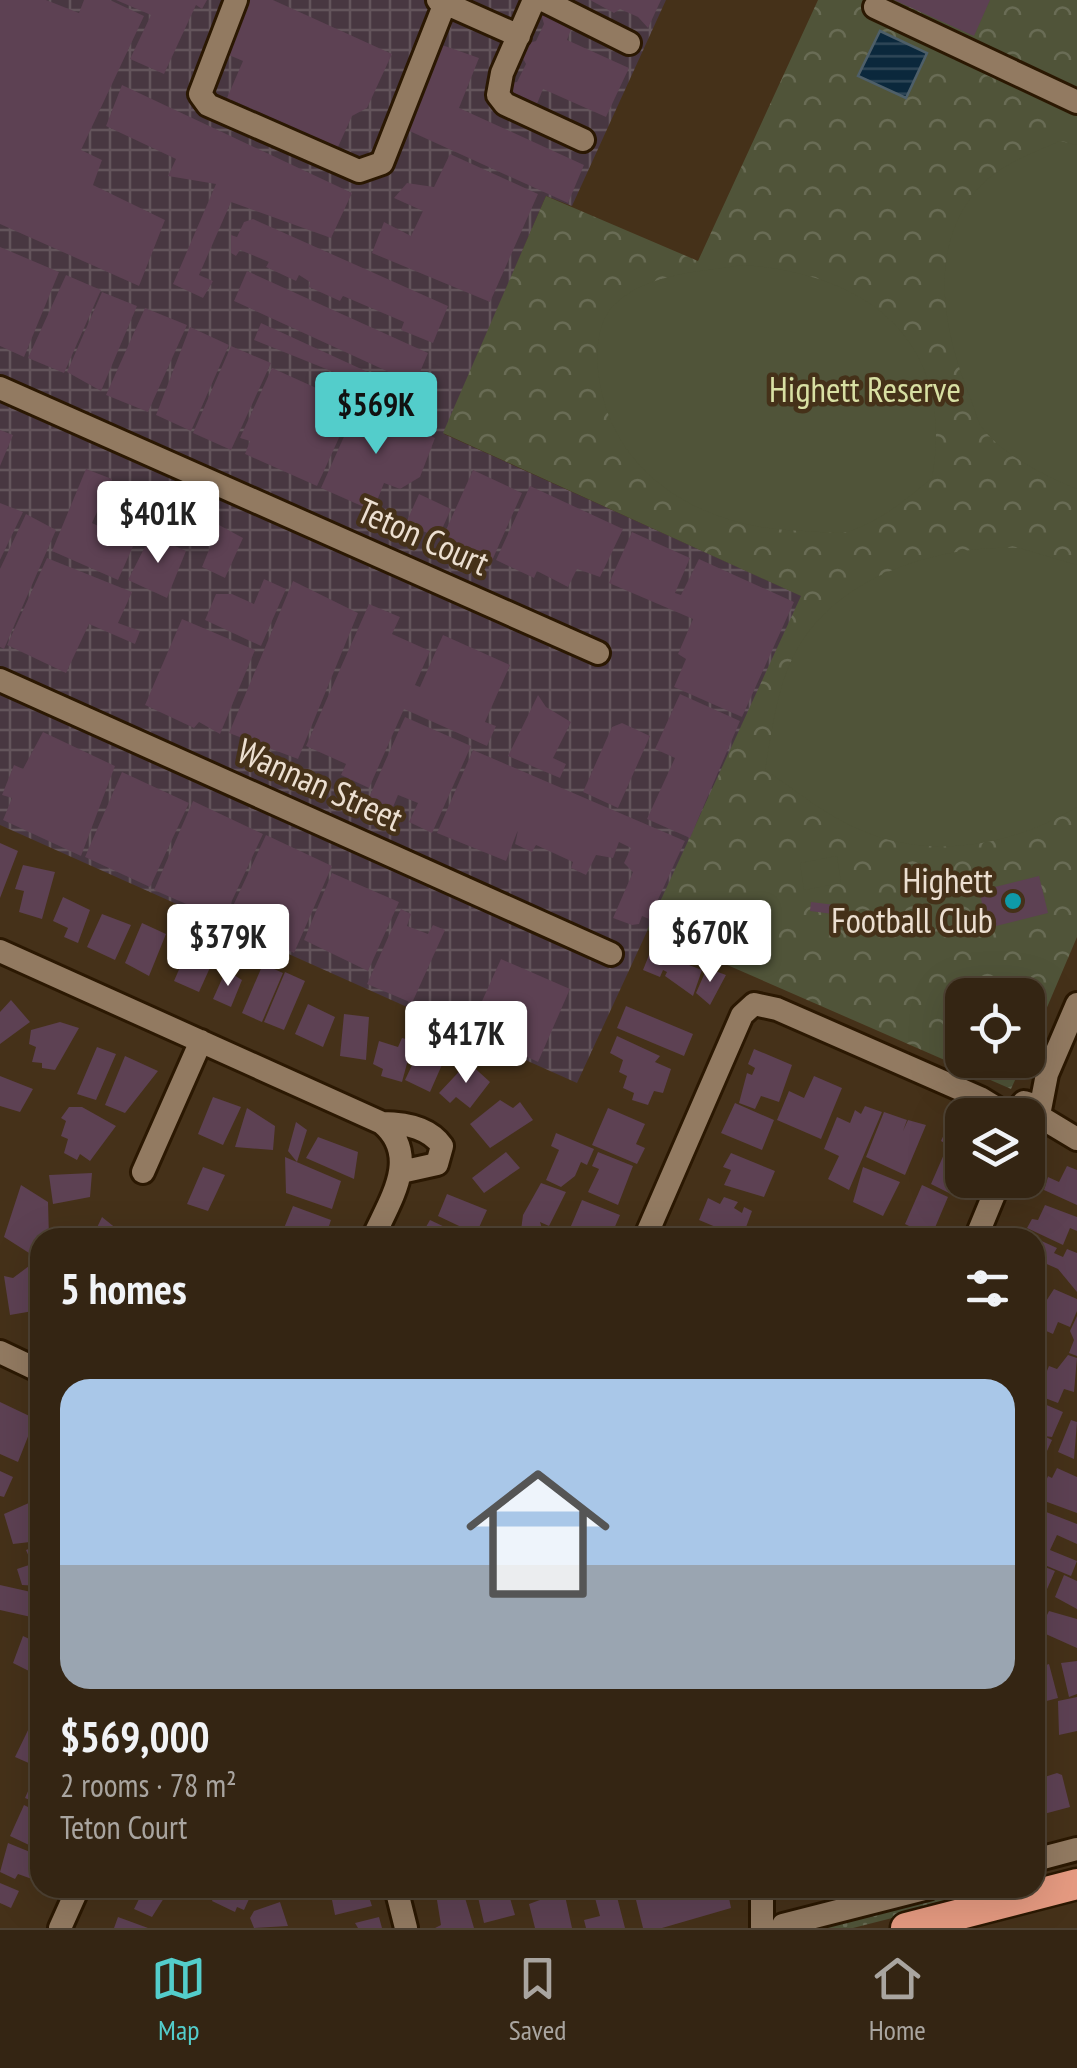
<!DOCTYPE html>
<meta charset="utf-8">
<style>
:root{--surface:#342513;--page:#3f3121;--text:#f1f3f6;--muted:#a9a5a0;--line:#4e4233;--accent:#53cdcb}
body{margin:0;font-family:"PT Sans Narrow",sans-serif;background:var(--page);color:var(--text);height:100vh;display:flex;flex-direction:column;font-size:38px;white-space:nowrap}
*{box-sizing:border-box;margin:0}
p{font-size:32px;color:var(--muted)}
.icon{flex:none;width:55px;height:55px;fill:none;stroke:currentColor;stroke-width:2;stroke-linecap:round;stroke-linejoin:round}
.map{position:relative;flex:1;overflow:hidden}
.sheet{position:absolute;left:30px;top:1228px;width:1015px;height:670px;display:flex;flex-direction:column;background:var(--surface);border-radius:30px;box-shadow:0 10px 40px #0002,0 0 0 2px var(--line)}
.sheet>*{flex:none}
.buttons{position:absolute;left:945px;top:978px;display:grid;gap:20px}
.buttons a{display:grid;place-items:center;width:100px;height:100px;border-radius:20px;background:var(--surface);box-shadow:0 10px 40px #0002,0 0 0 2px var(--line);font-size:50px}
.price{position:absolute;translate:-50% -85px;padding:0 22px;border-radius:10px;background:#fff;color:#222;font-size:32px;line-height:65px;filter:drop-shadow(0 2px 5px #0008)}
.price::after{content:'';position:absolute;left:50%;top:60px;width:30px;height:22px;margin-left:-15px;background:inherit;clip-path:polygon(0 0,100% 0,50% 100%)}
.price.current{background:var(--accent);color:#111}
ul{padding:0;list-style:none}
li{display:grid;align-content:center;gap:20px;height:530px;padding:0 30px}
li span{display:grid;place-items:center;height:310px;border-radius:30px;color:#555}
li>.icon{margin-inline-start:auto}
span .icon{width:180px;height:180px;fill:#fffc;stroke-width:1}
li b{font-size:42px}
h2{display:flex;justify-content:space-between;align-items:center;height:120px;padding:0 30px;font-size:42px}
.dock{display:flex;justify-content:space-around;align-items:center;height:140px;border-top:2px solid var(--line);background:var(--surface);font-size:28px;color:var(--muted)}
.dock a{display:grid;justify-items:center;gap:5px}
.dock .current{color:var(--accent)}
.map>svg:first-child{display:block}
.industrial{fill:url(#industrial-grid)}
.grass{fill:url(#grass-dots)}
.park{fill:url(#park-crowns)}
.pitch{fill:#505439}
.water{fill:url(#water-rules);stroke:#4e5f69;stroke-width:2.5}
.building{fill:#5d4153}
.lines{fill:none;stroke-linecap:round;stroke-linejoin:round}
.minor-casing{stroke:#2b1802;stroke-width:28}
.highway-casing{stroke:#2b1802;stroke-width:35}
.minor{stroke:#927a61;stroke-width:22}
.highway{stroke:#e59a81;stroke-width:30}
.culture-dot{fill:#0f9aa8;stroke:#453119;stroke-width:4}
.labels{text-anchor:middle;stroke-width:9;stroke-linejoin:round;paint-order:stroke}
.park-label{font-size:35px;fill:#d8e0a3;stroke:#453119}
.street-label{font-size:35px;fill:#ecdfd1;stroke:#453119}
.poi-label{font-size:35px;fill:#ecdfd1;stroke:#453119;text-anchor:end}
</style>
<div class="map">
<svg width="1077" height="1928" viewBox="0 0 1077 1928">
<defs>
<pattern id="industrial-grid" width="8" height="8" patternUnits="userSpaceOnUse" patternTransform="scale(2.5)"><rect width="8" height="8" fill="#483741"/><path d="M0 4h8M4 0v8" fill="none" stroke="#63545b"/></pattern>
<pattern id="grass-dots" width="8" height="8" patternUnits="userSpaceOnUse" patternTransform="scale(2.5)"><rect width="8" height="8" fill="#505439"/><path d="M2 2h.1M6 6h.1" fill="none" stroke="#696c55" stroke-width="1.8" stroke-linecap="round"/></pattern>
<pattern id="park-crowns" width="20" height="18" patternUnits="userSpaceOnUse" patternTransform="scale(2.5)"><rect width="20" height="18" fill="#505439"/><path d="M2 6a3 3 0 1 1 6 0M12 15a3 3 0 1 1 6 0" fill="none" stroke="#696c55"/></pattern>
<pattern id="water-rules" width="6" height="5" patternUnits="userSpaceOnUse" patternTransform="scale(2.5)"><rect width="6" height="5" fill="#0b283c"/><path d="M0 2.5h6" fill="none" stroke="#2f4757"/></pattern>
</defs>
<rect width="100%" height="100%" fill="#453119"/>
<!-- industrial -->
<path class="industrial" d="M0,0H666L572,206L546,196L444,434L802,596L577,1083L0,825Z"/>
<!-- grass -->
<path class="grass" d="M968,1888H1010L853,1928H819Z"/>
<!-- park -->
<path class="park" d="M818,0H1077V937L1028,1052V995H962V1060H1024L1011,1089L647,930L801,596L443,433L546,196L698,261Z"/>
<!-- pitch -->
<path class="pitch" d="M1060,141L1077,145V489C1048,478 999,453 981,426C976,418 974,406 970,397C944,332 927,252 975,192C995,167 1032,153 1060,141Z
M743,265C870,274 956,342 932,478C907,499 882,520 850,531C837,535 818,531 804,531C704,529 609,477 598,370C596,350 598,321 614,305C646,273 700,272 743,265Z
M1019,548L1077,565V807C1011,847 927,861 856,828C824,814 794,789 765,770C772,732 776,692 793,657C833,577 935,545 1019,548Z
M837,856L841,883L804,890L800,863Z"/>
<!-- water -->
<path class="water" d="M880,31L927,53L906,98L858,76Z"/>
<!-- building -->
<path class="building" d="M0,0H46L79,13L84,0H110L144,16L81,150L102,160L93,185L165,220L139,286L0,224Z
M116,0H207L202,9L196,5L164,74L130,59L151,15Z
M241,0H273L392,54L367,108L352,116L338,147L227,98L243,61L224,53Z
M590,0H661L648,28L638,17L620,9L614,13Z
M894,0H990L974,36Z
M547,12L573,24L567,40L629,68L606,117L543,89L537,104L510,91V83L517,82L526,64L522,57L528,43L536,41L544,24L541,14Z
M442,45L479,58L459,108L584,165L568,203L405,129Z
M122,85L352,193L331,238L231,202L199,275L213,281L203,298L173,284L216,184L168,176L176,159L106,126Z
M450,154L538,194L490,302L372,253L384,222L411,236L423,211L394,198L407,183L434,187Z
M253,219L448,306L433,343L401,330L404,322L343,296L340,301L309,287L310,282L299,275L296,281L266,267L269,262L240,250L236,256L231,253V235L237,237L244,222Z
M0,247L59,272L24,357L0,346Z
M247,271L428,353L415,384L234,301Z
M66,275L101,290L64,373L28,358Z
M102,292L137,306L101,391L67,372Z
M145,308L187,325L148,412L106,395Z
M261,323L394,384L391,390L401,397H388L380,406L347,391L351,379L254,340Z
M190,327L229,345L191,431L156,415Z
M231,346L271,363L231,450L193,433Z
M272,368L354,405L317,486L245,454L250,441L240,438Z
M359,403L435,438L420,477L400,489L384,483L373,511L321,488Z
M0,430L13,435L0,466Z
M86,469L112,479L92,523L109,531L130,490L154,499L118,580L52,551Z
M473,470L522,493L491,563L442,539Z
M530,486L623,529L600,577L577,569L568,587L537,571L534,578L496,560Z
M419,494L451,509L438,538L406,523Z
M0,503L23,512L0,560Z
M26,514L56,530L4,649L0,647V569Z
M219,525L243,538L225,578L202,567Z
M632,532L690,558L675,593L681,595L699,559L794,602L742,717L674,687L686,659L678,654L693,619L609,583Z
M151,535L186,551L167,598L128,580Z
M47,558L132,592L118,623L140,631L135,644L89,624L66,673L7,645Z
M264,579L286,589L261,646L205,620L216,594H232L254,604Z
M293,581L358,613L298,759L229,733Z
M369,604L400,617L392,634L430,651L415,685L420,687L443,635L510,665L485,722L496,726L487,746L404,709L369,788L341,775L346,764L306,746Z
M182,619L255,650L220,734L199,722L194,728L145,705Z
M680,694L740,721L690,838L647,819L675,758L655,749Z
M538,695L546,707L571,722L553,758L566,764L560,778L508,756Z
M405,717L471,746L432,833L409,822L418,803L398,795L391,812L367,802Z
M622,723L650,736L618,808L583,792L612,727Z
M43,732L115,766L81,856L3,820L12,798L2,795L14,765L23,769Z
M473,750L685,841L649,919L642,916L639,924L632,925L613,918L633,872L624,863L631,848L619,842L613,858L596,855L586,875L571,868L573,862L536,845L532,852L515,844L518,830L506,861L437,833Z
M122,772L189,803L150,887L85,857Z
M193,801L263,834L223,920L154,890Z
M266,835L332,866L294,953L226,921Z
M0,843L18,851L0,898Z
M23,865L55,872L42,919L19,912L24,891L15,889Z
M332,873L399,902L368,971L304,940Z
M1039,876L1048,913L988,928L979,891Z
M63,897L90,910L78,943L64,937L68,928L53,921Z
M811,902L835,905L833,914L810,911Z
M401,909L411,914L407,926L428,934L433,925L445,930L412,1003L367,984Z
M102,914L131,925L115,960L87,947Z
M142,923L166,934L149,976L125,963Z
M200,942L217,952L199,992L174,981L187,951L195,953Z
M674,948L685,952L681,962L702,970L693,996L665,976L667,972L663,970L660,977L643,970L649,955L661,959L664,951L672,953Z
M501,959L570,989L538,1062L469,1030Z
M263,964L283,973L262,1022L242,1013Z
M707,968L726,975L710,1005L696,993Z
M226,970L242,980L231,1007L213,999Z
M285,972L305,981L284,1030L264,1022Z
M11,1000L30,1022L0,1044V1012Z
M308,1004L335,1017L323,1047L295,1034Z
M626,1006L693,1034L684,1056L617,1028Z
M344,1014L369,1017L366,1060L340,1056Z
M60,1022L79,1028L55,1070L42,1068V1063L32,1062L36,1047L29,1044L31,1030Z
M617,1036L660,1056L655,1062L671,1069L663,1093L654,1091L648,1105L632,1100L634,1093L623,1088L627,1076L619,1072L623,1060L610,1053Z
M402,1038L413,1041L402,1082L381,1076L383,1069L373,1064L379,1041L398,1047Z
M424,1040L448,1051L430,1092L405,1080Z
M97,1047L116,1054L96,1100L77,1094Z
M754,1049L792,1065L779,1102L761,1096L755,1109L739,1103L747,1073L752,1075L755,1068L748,1064Z
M125,1056L158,1071L125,1113L105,1105Z
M468,1062L490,1082L470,1108L456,1097L450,1103L439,1093Z
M0,1076L33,1089L20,1112L0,1106Z
M814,1076L842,1088L821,1139L777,1120L789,1091L804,1098Z
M213,1097L241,1107L223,1145L198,1134Z
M500,1100L513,1108L520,1102L533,1120L490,1148L470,1124Z
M735,1103L774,1120L762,1150L721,1133Z
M865,1106L882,1112L849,1190L828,1179L839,1156L824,1149L837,1117L850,1123L855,1110L861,1114Z
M69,1107H82L116,1126L90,1161L80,1154L77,1160L64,1153L68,1139L61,1136L66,1121L61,1118Z
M247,1108L275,1126L273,1150L235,1147Z
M608,1108L645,1124L636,1144L645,1148L637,1164L592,1145Z
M884,1112L907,1120L903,1131L908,1120L926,1125L905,1175L866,1157Z
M296,1122L307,1130L297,1162L288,1151Z
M947,1128L962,1134L964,1180L957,1197L931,1184L948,1145L941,1141Z
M556,1133L594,1149L587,1165L581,1162L575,1176L561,1187L546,1180L559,1150L551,1146Z
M318,1137L358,1152L354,1179L306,1158Z
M506,1152L520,1168L484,1193L472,1178Z
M598,1152L633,1166L618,1205L588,1192L599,1169L592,1166Z
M731,1153L775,1171L764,1197L724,1185L731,1170L723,1167Z
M285,1157L341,1181L332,1209L286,1193Z
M1067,1166L1077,1170V1205L1044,1190L1048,1177L1059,1182Z
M203,1167L225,1175L208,1211L187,1204Z
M863,1167L900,1182L883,1216L853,1202Z
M92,1173L90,1197L53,1204L49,1175Z
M541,1183L566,1192L549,1226L540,1222L545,1238H520L523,1215Z
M21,1185L48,1202L49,1238H40V1260L4,1237Z
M922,1185L948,1197L931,1237L905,1224Z
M447,1194L487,1210L476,1234L438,1216Z
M724,1197L738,1202L734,1208L742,1213L744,1207L752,1211L742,1238L699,1220L708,1198L720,1204Z
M582,1200L620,1215L610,1238H579L568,1233Z
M1045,1205L1077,1217V1231L1070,1228L1063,1245L1027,1228L1032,1219L1038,1220Z
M293,1206L331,1220L325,1238H292L282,1233Z
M102,1217L128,1238H92Z
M430,1220L468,1238H432L423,1232Z
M1035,1238L1057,1248L1054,1253L1063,1257L1067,1249L1077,1253V1292L1058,1269L1040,1261L1035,1271Z
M29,1266L40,1273V1323L30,1322L33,1311L10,1315L4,1276L13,1278Z
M1054,1289L1077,1299V1311L1070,1327L1058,1322L1053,1334L1035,1326V1318Z
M1077,1316V1356L1069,1353L1074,1340L1070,1331Z
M1068,1355L1077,1358L1074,1392L1064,1389L1058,1403L1037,1395L1049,1366L1057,1369Z
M1035,1400L1063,1412L1052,1437L1044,1436L1052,1440L1042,1462L1035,1459Z
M0,1402L40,1421L38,1437L29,1434L18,1462L0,1454Z
M1071,1420L1077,1422L1074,1459L1058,1452Z
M1057,1468L1077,1477V1513L1039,1499L1048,1476L1052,1478Z
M0,1471L13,1477L4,1497L0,1496Z
M40,1498V1532L28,1536L30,1542L13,1544L4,1514Z
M1036,1508L1077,1524V1544L1057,1535L1050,1550L1077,1561L1071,1576L1035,1561Z
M40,1544V1586L22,1585L17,1569L32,1564L26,1550Z
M1035,1563L1055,1571L1044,1596L1035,1592Z
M1064,1575L1077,1581V1609L1055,1597Z
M0,1585L40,1594V1619L0,1610Z
M1049,1611L1077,1619V1648L1039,1631Z
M23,1636L40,1644L33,1673L13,1663Z
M1077,1661V1694L1069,1697L1061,1663Z
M1049,1664L1058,1698L1035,1704V1669Z
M1077,1697V1731L1059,1735L1058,1701Z
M30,1726L40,1730V1768L15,1757Z
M37,1771L40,1773L37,1803L25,1798Z
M1057,1773L1062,1775L1070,1807L1040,1815L1035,1780Z
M24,1805L40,1813V1832L36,1831L29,1845L10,1836Z
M8,1843L40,1856L32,1879L18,1874L15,1879L0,1872Z
M0,1883L19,1891L11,1908L0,1903Z
M125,1888H164L169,1890L152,1917L134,1909L139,1899L122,1894Z
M217,1888H254L244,1910L237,1907L235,1912L212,1901Z
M366,1888L372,1906L335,1915L331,1895Z
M424,1888H470L463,1891L474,1928H435L441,1925L436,1894L427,1896Z
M507,1888L515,1915L484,1923L477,1893Z
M633,1888H727L731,1908L662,1928H643Z
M564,1891L572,1928H535L529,1904Z
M616,1893L625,1928H586L584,1920L600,1916L595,1898Z
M280,1902L288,1926L254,1928L250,1918L254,1911Z
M118,1917L148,1928H114Z
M379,1917L382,1928H358L355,1923Z"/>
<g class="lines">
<!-- minor casing -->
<g class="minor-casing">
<path id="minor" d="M236,0L200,94L208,105L359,171L382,163L445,3
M438,0L519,36
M534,0L502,73L498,95L505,104L583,140
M543,0L629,43
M875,7L1077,102
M0,388L598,653
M0,680L611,954
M0,951L382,1123C421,1156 390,1200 373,1238
M1040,1110L1047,1074L1077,1004
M1012,1115L1024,1102L1037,1106L1041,1122L1028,1133
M1042,1118L1077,1139
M382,1123C403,1123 429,1127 442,1146L437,1164L401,1172
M143,1172L201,1041
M645,1238L742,1015L754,1004L777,1009L980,1098L1008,1115
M976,1238L1000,1180
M0,1352L40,1371
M1035,1860L1077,1849
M396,1888L406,1928
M762,1888V1928
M783,1925L928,1888
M60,1928L78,1888"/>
</g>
<!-- highway casing -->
<g class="highway-casing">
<path id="highway" d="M906,1928L1077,1884"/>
</g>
<!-- minor -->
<use href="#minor" class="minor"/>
<!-- highway -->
<use href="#highway" class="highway"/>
</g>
<!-- markers -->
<circle class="culture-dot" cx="1013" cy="901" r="10"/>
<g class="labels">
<!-- park labels -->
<g class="park-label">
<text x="865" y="402">Highett Reserve</text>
</g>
<!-- street labels -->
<g class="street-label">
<text transform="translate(423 537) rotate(24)" y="12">Teton Court</text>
<text transform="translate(320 785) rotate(24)" y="12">Wannan Street</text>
</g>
<!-- poi labels -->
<g class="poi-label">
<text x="993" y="893">Highett<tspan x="993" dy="40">Football Club</tspan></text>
</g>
</g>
</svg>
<div class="buttons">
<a><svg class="icon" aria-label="locate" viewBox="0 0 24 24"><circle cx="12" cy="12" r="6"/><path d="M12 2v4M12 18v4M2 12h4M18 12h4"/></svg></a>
<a><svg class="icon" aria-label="layers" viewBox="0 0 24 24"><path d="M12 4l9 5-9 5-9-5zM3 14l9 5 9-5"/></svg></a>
</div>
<b class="price current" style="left:376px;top:457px">$569K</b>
<b class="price" style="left:158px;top:566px">$401K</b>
<b class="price" style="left:710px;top:985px">$670K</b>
<b class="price" style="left:228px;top:989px">$379K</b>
<b class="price" style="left:466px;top:1086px">$417K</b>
<section class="sheet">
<h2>5 homes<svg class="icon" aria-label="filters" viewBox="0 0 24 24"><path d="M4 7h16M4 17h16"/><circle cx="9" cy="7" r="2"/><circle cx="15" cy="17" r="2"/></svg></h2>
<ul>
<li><span style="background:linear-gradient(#a9c7e8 60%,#9aa5b1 0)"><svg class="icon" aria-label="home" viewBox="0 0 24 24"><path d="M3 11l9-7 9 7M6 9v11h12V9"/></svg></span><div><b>$569,000</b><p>2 rooms · 78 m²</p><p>Teton Court</p></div></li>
</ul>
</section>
</div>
<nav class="dock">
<a class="current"><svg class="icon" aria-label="map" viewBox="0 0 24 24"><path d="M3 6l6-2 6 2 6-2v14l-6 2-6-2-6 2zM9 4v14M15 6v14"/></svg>Map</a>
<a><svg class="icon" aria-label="saved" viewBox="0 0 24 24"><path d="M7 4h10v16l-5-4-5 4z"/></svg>Saved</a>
<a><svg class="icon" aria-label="home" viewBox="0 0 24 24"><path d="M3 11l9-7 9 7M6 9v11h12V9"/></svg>Home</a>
</nav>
